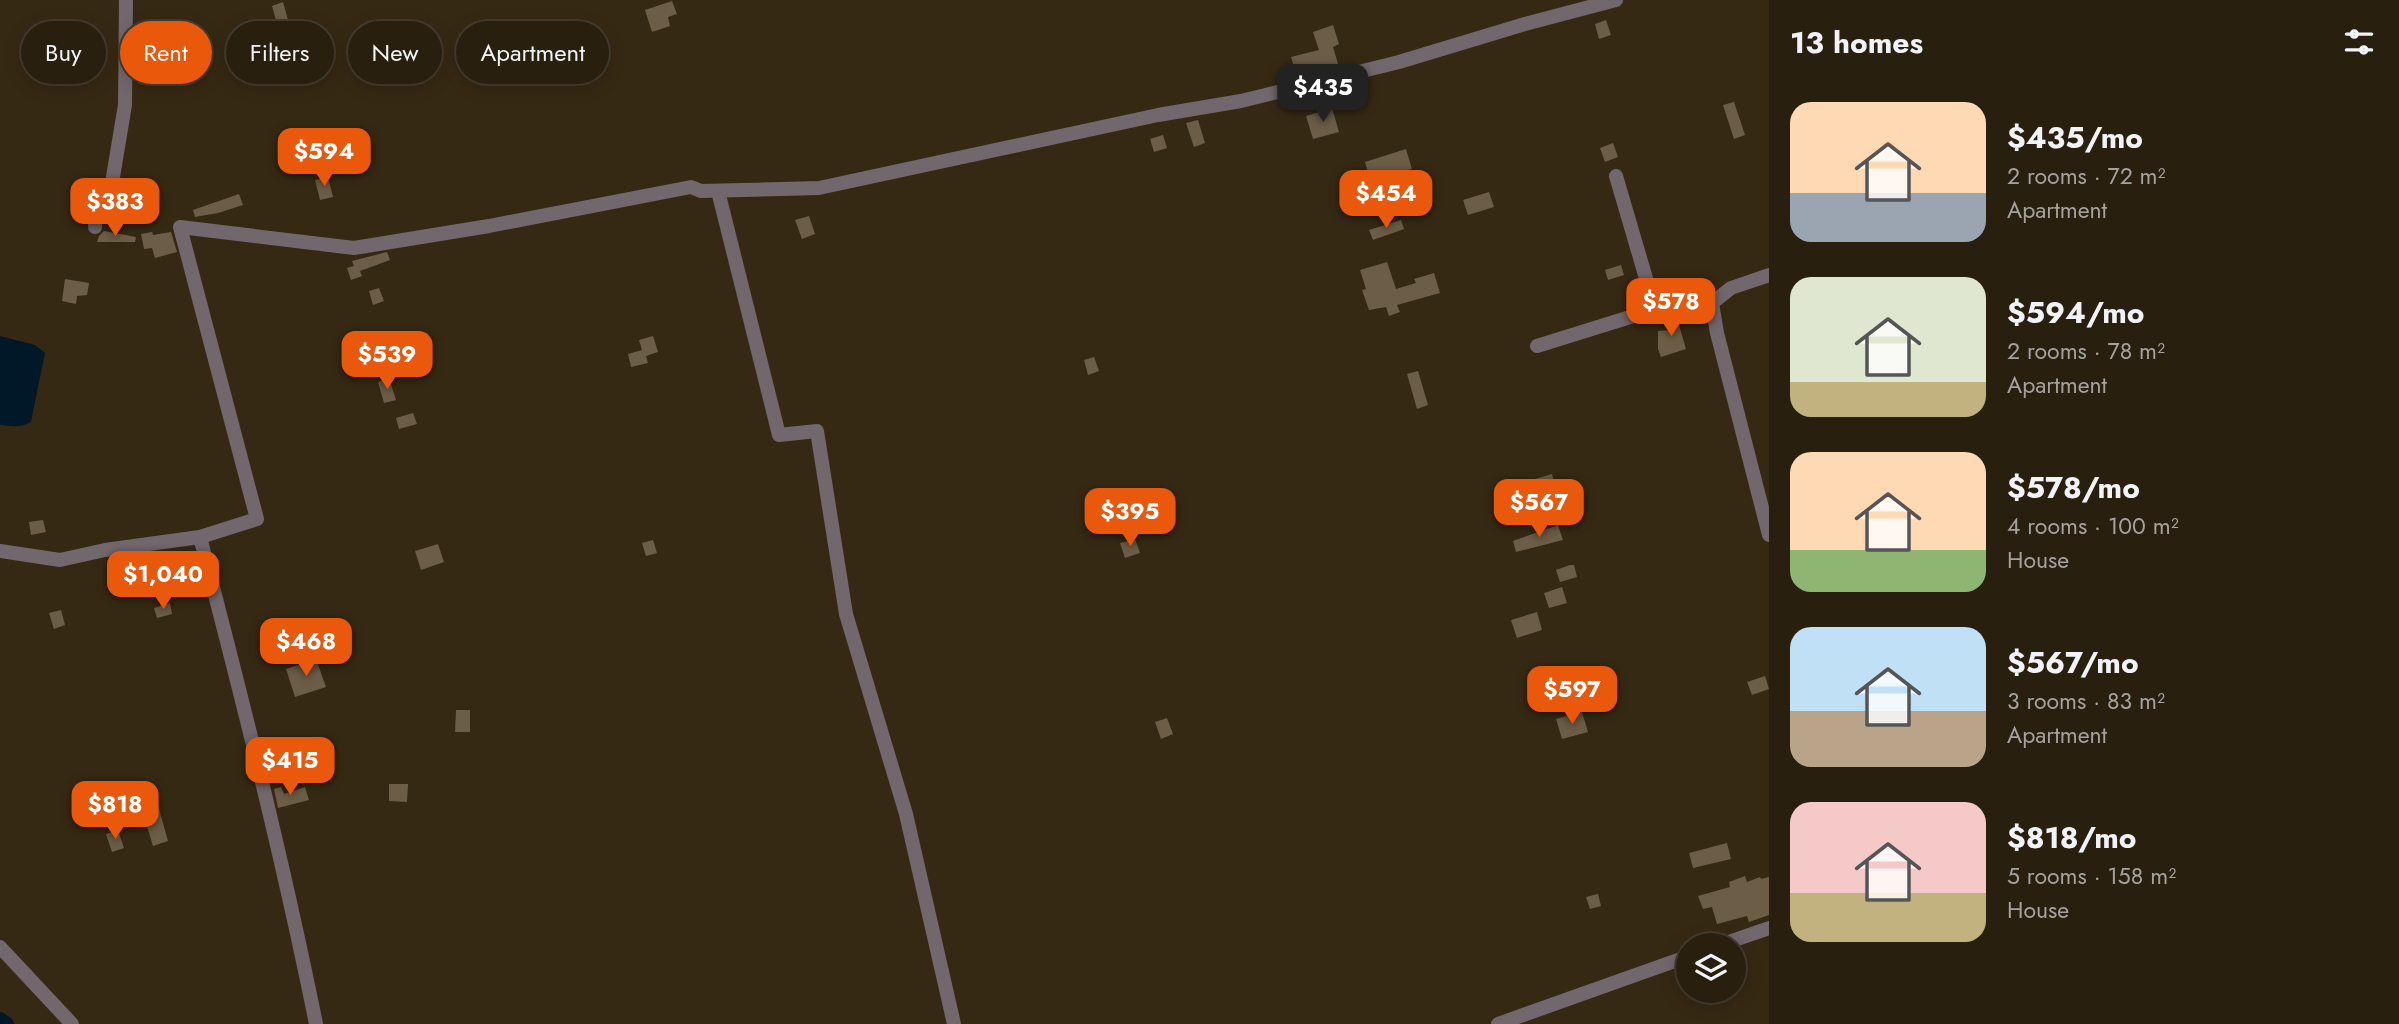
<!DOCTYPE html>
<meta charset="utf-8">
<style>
:root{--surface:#281f0f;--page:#342c1d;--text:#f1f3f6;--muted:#a5a29e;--line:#443d2f;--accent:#ea580c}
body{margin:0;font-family:Jost,sans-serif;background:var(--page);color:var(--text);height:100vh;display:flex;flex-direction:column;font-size:26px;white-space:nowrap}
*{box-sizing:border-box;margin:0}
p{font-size:23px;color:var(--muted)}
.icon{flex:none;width:38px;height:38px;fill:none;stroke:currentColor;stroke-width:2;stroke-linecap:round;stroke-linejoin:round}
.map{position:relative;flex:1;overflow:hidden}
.details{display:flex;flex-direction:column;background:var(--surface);width:630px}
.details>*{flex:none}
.top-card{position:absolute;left:21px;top:21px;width:665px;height:63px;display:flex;gap:14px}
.tools{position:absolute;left:1676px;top:933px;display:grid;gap:14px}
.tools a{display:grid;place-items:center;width:70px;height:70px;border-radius:50%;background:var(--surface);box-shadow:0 4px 18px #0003,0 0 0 2px var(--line);font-size:35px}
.price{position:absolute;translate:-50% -60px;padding:0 16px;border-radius:14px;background:var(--accent);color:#fff;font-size:23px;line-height:46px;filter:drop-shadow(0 2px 4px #0008)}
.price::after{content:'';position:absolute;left:50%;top:42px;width:21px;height:16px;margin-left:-10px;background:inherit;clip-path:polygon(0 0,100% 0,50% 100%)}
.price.on{background:#222;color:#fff}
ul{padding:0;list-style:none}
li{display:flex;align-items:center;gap:21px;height:175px;padding:0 21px}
li span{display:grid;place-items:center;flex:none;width:196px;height:140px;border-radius:21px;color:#555}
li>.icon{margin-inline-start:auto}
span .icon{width:84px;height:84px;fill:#fffc;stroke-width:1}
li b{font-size:30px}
h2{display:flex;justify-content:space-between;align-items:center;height:84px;padding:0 21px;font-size:30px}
.pill{padding:0 24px;border-radius:32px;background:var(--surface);box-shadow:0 4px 18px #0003,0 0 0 2px var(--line);font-size:24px;line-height:63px}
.pill.on{background:var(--accent);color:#fff}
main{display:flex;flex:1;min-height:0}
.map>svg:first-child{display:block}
.water{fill:#001828}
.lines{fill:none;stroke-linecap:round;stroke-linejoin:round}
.canal{stroke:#001828;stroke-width:14}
.building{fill:#6c5d47}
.minor{stroke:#72676d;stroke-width:14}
</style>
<main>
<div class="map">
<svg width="1769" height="1024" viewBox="0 0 1769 1024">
<rect width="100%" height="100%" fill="#362914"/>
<!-- water -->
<path class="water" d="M0,336L35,345L45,353L31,422C21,428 11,426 0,425Z"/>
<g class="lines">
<!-- canal -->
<path class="canal" d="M0,1019L7,1024"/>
</g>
<!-- building -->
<path class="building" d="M672,1L677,14L668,17L670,26L652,32L645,10Z
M283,2L293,38L282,41L272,6Z
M1606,20L1611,35L1599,39L1595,24Z
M1333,25L1339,44L1333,47L1339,67L1297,77L1291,57L1319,50L1313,32Z
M299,52L304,67L294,70L289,55Z
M1734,102L1745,135L1734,139L1723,105Z
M1332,108L1339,132L1313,139L1306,116Z
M1198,120L1205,143L1194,147L1186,123Z
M1163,135L1167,148L1154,152L1150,139Z
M1613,143L1618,157L1605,162L1600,148Z
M1406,149L1412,169L1370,179L1365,162Z
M328,177L333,197L320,200L315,180Z
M1489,192L1494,207L1468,215L1463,200Z
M239,194L243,205L218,213L195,217L193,210Z
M809,216L815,234L802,239L795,220Z
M1401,220L1404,229L1373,240L1369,230Z
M104,231L136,237L135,242H97L99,236Z
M152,232L153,235L171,232L177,252L155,258L152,248L144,249L141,234Z
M387,252L390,260L360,271L362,276L351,280L347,268L354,266L352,261Z
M1387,262L1396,289L1416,283L1414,279L1434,273L1440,293L1397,305L1400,312L1389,316L1386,307L1369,310L1362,290L1366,289L1360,270Z
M1621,265L1624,275L1608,280L1605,270Z
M65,279L89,283L87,295L77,296L76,304L62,301Z
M379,288L384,301L373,305L369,291Z
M1676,315L1686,349L1661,357L1658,349V331L1669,330L1665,317Z
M376,332L382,351L372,355L366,336Z
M653,336L658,352L646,356L648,363L631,367L628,354L642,350L639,340Z
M1094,357L1099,371L1088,375L1084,360Z
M1418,371L1428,405L1417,409L1407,374Z
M389,378L396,400L384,403L378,382Z
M413,413L417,424L399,429L396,418Z
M1552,474L1559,500L1543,505L1535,479Z
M43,520L46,532L31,535L29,522Z
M1558,525L1563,540L1516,552L1513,541Z
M1135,539L1140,553L1125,558L1120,543Z
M653,540L657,553L646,556L642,543Z
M438,544L444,562L421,570L415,551Z
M1570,565H1574L1577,577L1560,582L1556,570Z
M1562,587L1567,603L1549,608L1544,593Z
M170,603L172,614L157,618L154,608Z
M61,610L65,625L54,629L49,613Z
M1537,612L1542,630L1517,638L1511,620Z
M316,659L326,687L295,697L286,669Z
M1765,676L1769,689L1752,695L1747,682Z
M456,710H470V732H455Z
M1582,712L1588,732L1562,739L1556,719Z
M1167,718L1173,734L1161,739L1155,722Z
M148,782L152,792L154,791L168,841L153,846L141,806L145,805L138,786Z
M389,784H408L407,802L389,801Z
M281,787L284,794L305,787L309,800L278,808L274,789Z
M118,830L124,848L112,852L106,834Z
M1727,843L1731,859L1693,868L1689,853Z
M1745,876L1747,882L1760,877L1761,879L1769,877V915L1749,922L1747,916L1717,924L1712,907L1703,909L1698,896L1730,887L1729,882Z
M1598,894L1601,906L1590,909L1586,897Z"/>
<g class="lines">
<!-- minor -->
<path class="minor" d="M1616,176L1655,309
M718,191L779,435L817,431L846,614L906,814L954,1024
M95,227V219L112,183L125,105L126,0
M1769,275L1731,288L1712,303L1717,333L1769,535
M1537,346L1672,304L1712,303
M0,551L60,560L105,550L200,537
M1720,945L1769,928
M0,947L72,1024
M316,1024C283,860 242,698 200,537L257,519L180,227L354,248L489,226L691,187L701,191L819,188L1158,115L1241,101L1399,62L1525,24L1616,0
M1498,1024L1689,956"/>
</g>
</svg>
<div class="tools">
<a><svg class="icon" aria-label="layers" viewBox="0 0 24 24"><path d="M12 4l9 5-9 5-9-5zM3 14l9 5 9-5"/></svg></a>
</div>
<b class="price on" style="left:1323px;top:124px">$435</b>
<b class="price" style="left:324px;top:188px">$594</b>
<b class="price" style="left:1386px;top:230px">$454</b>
<b class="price" style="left:115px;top:238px">$383</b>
<b class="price" style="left:1671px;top:338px">$578</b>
<b class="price" style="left:387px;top:391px">$539</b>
<b class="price" style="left:1539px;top:539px">$567</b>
<b class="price" style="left:1130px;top:548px">$395</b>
<b class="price" style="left:163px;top:611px">$1,040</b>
<b class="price" style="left:306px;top:678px">$468</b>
<b class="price" style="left:1572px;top:726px">$597</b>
<b class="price" style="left:290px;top:797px">$415</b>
<b class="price" style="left:115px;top:841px">$818</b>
<div class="top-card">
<a class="pill">Buy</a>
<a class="pill on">Rent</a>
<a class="pill">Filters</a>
<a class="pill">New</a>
<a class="pill">Apartment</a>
</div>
</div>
<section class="details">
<h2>13 homes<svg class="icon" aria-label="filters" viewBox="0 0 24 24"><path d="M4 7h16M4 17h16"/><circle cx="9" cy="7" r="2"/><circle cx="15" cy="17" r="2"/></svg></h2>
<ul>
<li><span style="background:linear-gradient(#ffd9b3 65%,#9aa5b1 0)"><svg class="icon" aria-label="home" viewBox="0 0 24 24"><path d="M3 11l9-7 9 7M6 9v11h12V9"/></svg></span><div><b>$435/mo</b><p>2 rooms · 72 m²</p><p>Apartment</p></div></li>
<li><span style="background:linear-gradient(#dfe7d0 75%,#c2b280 0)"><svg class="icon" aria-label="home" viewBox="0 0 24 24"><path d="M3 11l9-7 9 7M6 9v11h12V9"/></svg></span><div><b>$594/mo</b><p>2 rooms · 78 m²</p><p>Apartment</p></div></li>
<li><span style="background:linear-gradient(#ffd9b3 70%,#8fb573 0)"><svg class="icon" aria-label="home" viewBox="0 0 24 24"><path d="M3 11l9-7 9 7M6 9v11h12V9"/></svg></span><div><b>$578/mo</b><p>4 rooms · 100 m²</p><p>House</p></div></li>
<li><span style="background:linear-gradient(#bfe0f5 60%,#b9a48a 0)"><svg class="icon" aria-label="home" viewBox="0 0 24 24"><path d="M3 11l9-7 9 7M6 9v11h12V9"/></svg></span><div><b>$567/mo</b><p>3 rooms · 83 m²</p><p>Apartment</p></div></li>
<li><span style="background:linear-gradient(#f6c9c9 65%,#c2b280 0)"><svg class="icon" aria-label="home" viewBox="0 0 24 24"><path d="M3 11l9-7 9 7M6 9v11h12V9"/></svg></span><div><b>$818/mo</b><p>5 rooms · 158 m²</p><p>House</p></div></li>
</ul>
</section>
</main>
